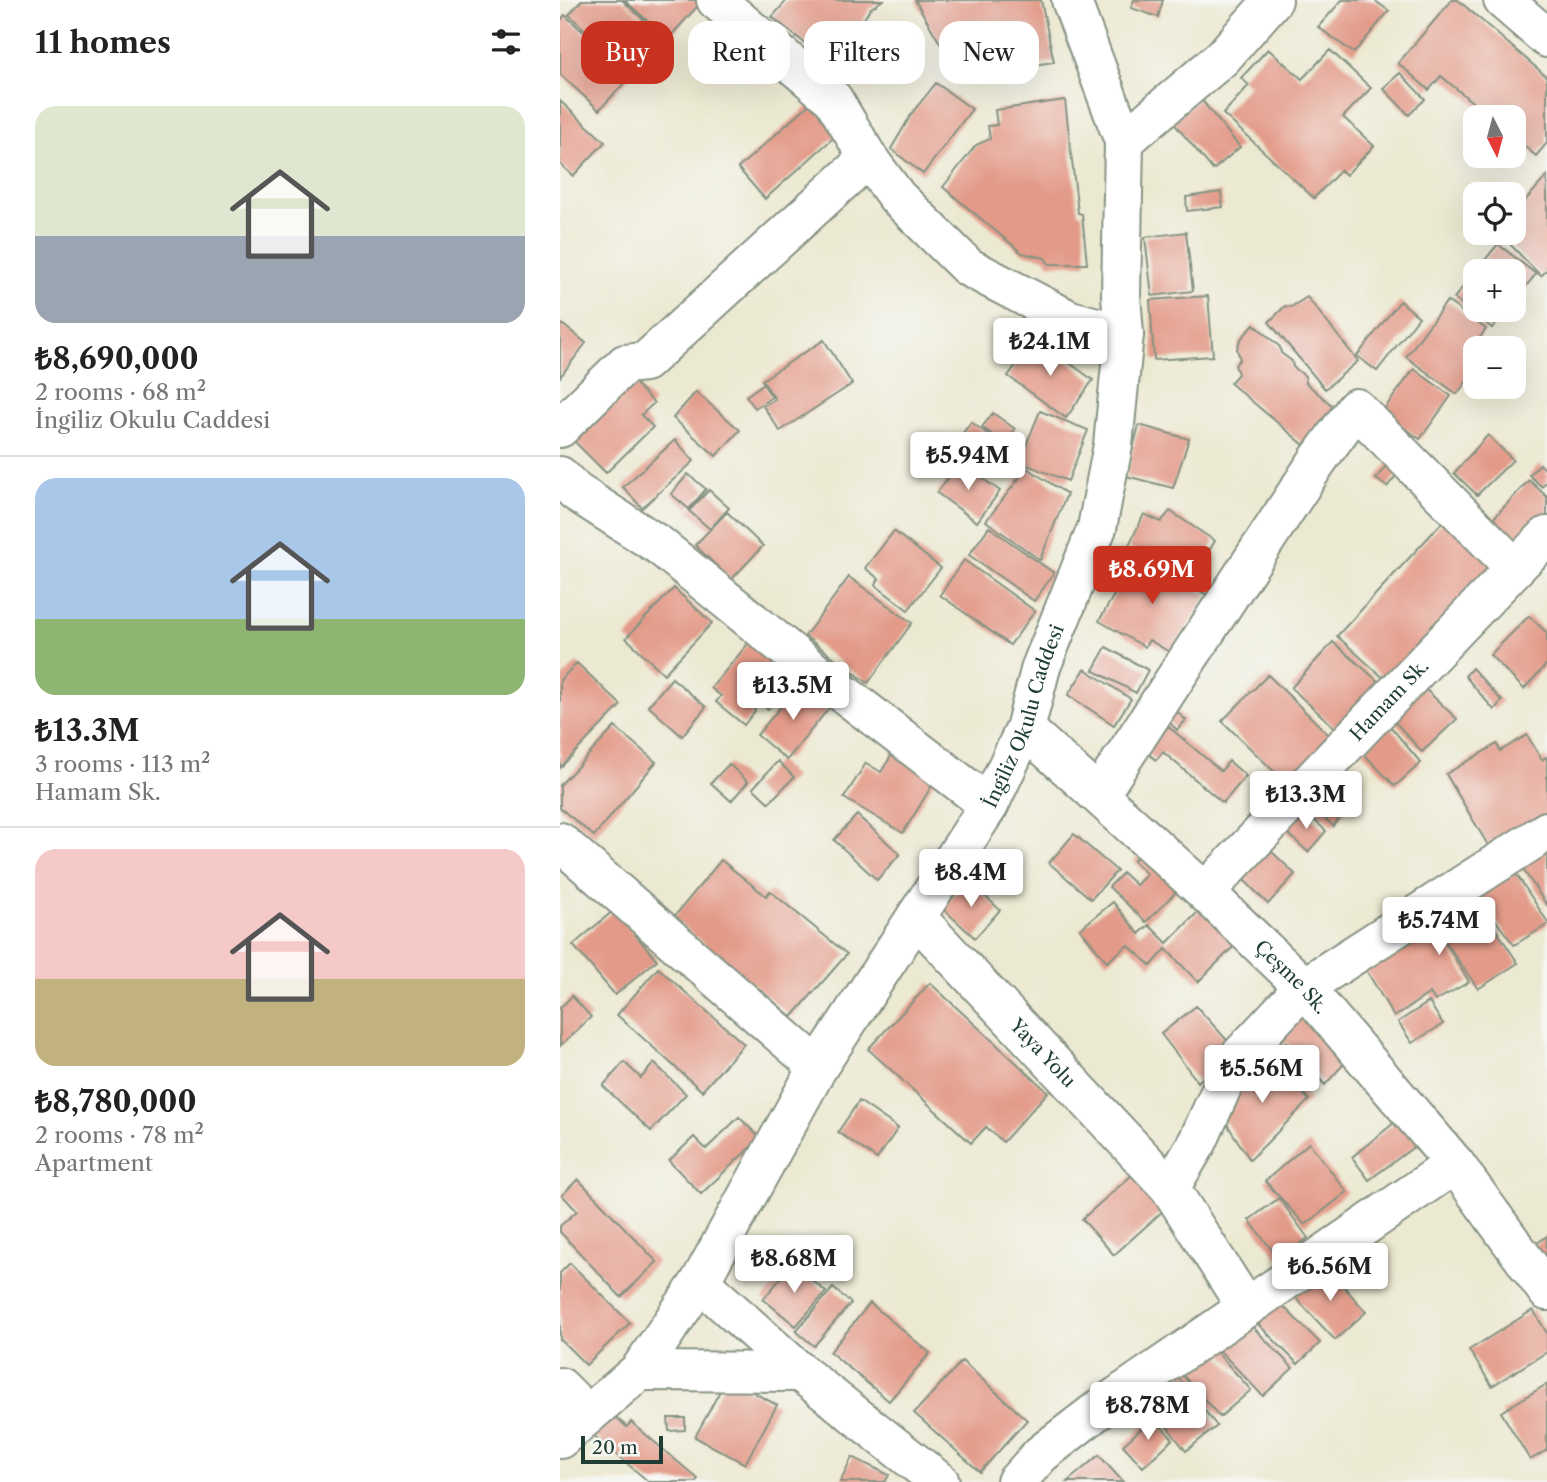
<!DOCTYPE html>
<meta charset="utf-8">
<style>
:root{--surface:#fff;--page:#f6f6f6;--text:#222;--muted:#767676;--line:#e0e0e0;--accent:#c8321e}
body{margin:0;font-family:"Libre Caslon Text",serif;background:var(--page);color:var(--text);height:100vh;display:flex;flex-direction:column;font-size:26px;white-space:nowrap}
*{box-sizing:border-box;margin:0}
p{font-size:23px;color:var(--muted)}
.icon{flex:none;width:38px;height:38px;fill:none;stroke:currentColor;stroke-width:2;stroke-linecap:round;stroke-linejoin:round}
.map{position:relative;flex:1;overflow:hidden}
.panel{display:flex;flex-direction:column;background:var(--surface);width:560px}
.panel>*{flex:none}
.hud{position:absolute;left:21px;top:21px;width:665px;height:63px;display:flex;gap:14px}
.needle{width:46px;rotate:174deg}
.tools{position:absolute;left:903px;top:105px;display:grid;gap:14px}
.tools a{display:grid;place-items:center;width:63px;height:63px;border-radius:14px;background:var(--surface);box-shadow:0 7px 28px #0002;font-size:35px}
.scale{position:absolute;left:21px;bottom:18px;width:82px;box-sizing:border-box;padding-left:7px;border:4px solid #1f3d34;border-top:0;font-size:19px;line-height:24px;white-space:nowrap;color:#1f3d34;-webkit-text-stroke:5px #f6f6f2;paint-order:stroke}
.price{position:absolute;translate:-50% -60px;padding:0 16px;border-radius:7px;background:#fff;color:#222;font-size:23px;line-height:46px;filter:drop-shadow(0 2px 4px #0008)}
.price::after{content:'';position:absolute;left:50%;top:42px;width:21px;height:16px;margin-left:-10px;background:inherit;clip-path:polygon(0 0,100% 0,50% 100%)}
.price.selected{background:var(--accent);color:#fff}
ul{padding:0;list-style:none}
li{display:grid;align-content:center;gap:14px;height:371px;padding:0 35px}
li+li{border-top:2px solid var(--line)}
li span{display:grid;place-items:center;height:217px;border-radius:21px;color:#555}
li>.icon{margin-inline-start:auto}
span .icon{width:126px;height:126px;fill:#fffc;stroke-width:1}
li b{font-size:30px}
h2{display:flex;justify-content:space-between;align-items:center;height:84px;padding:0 35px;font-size:30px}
.chip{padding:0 24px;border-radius:21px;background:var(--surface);box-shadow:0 7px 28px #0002;font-size:24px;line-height:63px}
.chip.selected{background:var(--accent);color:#fff}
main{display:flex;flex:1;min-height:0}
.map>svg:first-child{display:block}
.building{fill:#e39a88}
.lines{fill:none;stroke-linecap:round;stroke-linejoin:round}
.minor-casing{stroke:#869383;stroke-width:42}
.minor{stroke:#fff;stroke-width:38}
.labels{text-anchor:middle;stroke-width:5;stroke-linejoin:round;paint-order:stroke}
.street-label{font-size:19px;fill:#1f3d34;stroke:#f6f6f2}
</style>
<main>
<section class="panel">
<h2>11 homes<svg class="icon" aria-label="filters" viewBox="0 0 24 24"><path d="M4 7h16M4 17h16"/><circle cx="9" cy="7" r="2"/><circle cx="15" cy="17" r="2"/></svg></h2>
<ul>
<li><span style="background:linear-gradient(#dfe7d0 60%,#9aa5b1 0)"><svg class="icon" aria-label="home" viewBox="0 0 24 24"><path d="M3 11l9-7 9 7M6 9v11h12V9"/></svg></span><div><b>₺8,690,000</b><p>2 rooms · 68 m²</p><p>İngiliz Okulu Caddesi</p></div></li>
<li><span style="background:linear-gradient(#a9c7e8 65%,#8fb573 0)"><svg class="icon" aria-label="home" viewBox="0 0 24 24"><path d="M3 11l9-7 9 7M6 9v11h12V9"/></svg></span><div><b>₺13.3M</b><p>3 rooms · 113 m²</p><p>Hamam Sk.</p></div></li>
<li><span style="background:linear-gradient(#f6c9c9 60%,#c2b280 0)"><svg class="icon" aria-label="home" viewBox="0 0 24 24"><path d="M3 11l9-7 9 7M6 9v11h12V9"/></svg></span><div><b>₺8,780,000</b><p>2 rooms · 78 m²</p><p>Apartment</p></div></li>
</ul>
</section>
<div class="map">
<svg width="987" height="1482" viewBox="0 0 987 1482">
<rect width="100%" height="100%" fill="#f6f6f2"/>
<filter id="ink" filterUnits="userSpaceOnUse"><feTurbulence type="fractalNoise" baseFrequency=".0143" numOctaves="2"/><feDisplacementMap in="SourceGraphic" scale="14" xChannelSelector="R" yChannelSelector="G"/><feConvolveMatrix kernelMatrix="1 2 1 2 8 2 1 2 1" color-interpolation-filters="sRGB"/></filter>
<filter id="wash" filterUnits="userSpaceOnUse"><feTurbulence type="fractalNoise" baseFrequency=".00686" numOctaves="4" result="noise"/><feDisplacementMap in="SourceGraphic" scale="28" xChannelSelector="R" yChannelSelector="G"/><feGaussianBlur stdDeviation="1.57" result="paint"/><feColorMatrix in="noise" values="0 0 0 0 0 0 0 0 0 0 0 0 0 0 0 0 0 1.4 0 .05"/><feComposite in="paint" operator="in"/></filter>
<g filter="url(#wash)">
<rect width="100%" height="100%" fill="#ece9d2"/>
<g id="blocks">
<!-- building -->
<path class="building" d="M22,0H62L106,40L74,75L9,15Z
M64,0H143L108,39Z
M227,0H323L310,9L275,67L212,17Z
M355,0H481L494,62L422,72L413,39L384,50Z
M574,0H603L598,17L571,8Z
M782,0H814L829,11L794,53L758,27Z
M892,0H898L987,77V143L976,156L954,137V117H930L881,76L869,90L838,63Z
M5,15L71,76L39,110L0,74V21Z
M708,49L742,79L770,50L811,88L783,117L814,146L786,175L781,170L754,198L663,114L689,85L681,78Z
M840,73L865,99L849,115L823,88Z
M376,83L412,109L363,174L331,149L352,113Z
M640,98L680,147L653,170L612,121Z
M505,100L518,213L522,214L527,264H489L485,258L462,253L383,187L416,145L430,139L428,126L437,125L435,110Z
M0,101L45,142L13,176L0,164Z
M253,101L281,131L205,199L178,168Z
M987,176V270L981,276L939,233H954V213Z
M661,192L663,207L627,211L626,197Z
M626,232L633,291L592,296L585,237Z
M938,244L976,274L954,301V271H916Z
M915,272V310H947L932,328L894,298Z
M648,296L653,356L594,360L590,300Z
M747,297L798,361L765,389L709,322L725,306L731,307Z
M840,301L859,317L817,371L797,356Z
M887,301L926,329L908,354L915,360V370L897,394L846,357Z
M2,324L26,343L0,377V327Z
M694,324L720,347L721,353L732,361L733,367L745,376L746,383L775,408L744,445L670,383L678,374L675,365L680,359L677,349L680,340Z
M475,338L533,380L506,418L448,376Z
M264,340L292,384L220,431L203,406L215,399L202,380Z
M854,369L891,396L860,439L822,412Z
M64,372L94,403L81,415L93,427L46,473L4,431Z
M203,384L212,397L195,408L186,396Z
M136,392L180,430L156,456L113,418Z
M480,411L528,430L508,481L459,462Z
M433,413L455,429L444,444L422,427Z
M411,422L441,444L430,460L400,437Z
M579,425L629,439L613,488L566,476Z
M928,435L953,460L917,495L894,473Z
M115,440L134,461L82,508L63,487Z
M400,462L440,491L417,522L377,493Z
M829,462L840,471L827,487L816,479Z
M980,464L987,471V481L982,487L969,475Z
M467,468L507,494L480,560L426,521Z
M128,474L146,489L129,509L111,494Z
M969,480L987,497V516L958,547L930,522Z
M149,490L169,508L150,529L129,511Z
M610,511L655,541L630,581L568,547L584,514L601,522Z
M167,512L203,546L171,580L135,545Z
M889,515L941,563L829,683L777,636Z
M429,527L494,573L474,601L409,555Z
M334,531L381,568L348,610L315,585L319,579L305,568Z
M577,555L647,595L611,653L589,640L585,647L539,621Z
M404,560L475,611L450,645L380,595Z
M289,577L352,623L308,683L245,636Z
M114,588L152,623L104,674L66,638Z
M969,616L987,633V664L964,689L930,655Z
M191,640L235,676L208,709L193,701L195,711L184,725L156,702L161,696L151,688Z
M773,642L826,688L783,735L731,688Z
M546,647L588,670L576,693L533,670Z
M17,663L61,705L0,768V680Z
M912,668L942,701L934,710L905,676Z
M525,669L571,699L554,725L508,695Z
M708,675L772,738L727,784L662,721Z
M112,678L146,707L122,736L88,706Z
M859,683L897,719L862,752L828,714Z
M240,684L269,708L227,760L197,735Z
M615,710L626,720L617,730L606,719Z
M603,722L661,771L669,761L686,776L663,803L603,752L596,760L581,748Z
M830,726L861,763L835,786L802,752Z
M55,727L96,762L34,836L0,808V785Z
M967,735L982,760L986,757L987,760V817L929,847L886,774L937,744L940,751Z
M336,748L379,774L343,833L284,798L306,763L321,772Z
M218,761L234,777L209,803L193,788Z
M169,764L188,782L171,801L151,783Z
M769,783L791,803L773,826L750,805Z
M745,811L766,831L748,852L724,830Z
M297,815L340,854L317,880L274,840Z
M514,834L557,871L531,899L489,863Z
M706,846L735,874L708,904L679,875Z
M588,847L625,883L586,922L549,887L563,873L576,885L587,874L573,861Z
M987,847V905L960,865Z
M161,860L206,896L210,891L287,954L232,1017L113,918Z
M955,872L987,921V925L954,945L918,897Z
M408,880L440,910L415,938L382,908Z
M913,895L958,963L918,989L881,935L909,982L875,1001L870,993L834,1017L799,958Z
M553,902L579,934L589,925L607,943L648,902L683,937L638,982L606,949L591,966L568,945L547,962L520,929Z
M54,910L97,960L55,995L13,945Z
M98,968L184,1044L142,1091L57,1015Z
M370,983L488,1092L443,1142L426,1127L411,1143L308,1049Z
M749,995L798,1048L765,1085L727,1042L717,1050L702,1034Z
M12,996L31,1017L0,1046V1008Z
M869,1002L883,1024L852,1043L838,1022Z
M636,1006L674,1048L638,1082L601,1034Z
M710,1055L749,1100L690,1160L663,1118L672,1082Z
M64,1062L81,1078L94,1063L126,1094L91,1131L43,1086Z
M299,1101L338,1128L317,1159L278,1132Z
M179,1117L200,1138L141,1194L109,1161L134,1137L146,1149Z
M840,1118L859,1143L809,1180L792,1157Z
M749,1143L787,1192L745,1225L705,1181Z
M572,1175L604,1210L554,1255L522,1219Z
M18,1179L97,1262L61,1297L0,1232V1226L17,1211L2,1195Z
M719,1198L748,1238L719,1259L689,1220Z
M987,1236V1267L972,1247Z
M10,1263L70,1323L26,1365L0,1339V1273Z
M233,1264L266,1292L236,1326L203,1299Z
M766,1266L806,1312L775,1340L734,1296Z
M273,1288L291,1303L254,1346L236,1331Z
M714,1297L760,1343L738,1364L692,1318Z
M310,1303L370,1353L329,1401L270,1352Z
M973,1310L987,1333V1352L932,1386L909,1350Z
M688,1322L733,1368L703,1396L657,1348Z
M651,1346L691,1390L660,1417L618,1370Z
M402,1361L467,1420L420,1472L354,1413Z
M618,1377L657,1426L626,1451L587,1401Z
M167,1378L217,1405L185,1464L135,1437Z
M987,1384V1450L970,1460L941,1412Z
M50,1413L67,1427L71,1422L138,1479L135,1482H89L32,1434Z
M108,1418H125V1430L109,1431Z
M593,1418L613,1439L583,1467L563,1445Z
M539,1455L563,1482H507Z
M292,1457L329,1475L325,1482H280Z"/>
</g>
</g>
<g filter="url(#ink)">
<use href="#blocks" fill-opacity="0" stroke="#869383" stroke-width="2"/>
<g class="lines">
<!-- minor casing -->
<g class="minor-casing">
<g id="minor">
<path d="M156,0L273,99L308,158L337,197L408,267L510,320L564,334"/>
<path d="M943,0L987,38"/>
<path d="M564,141L662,58L713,0"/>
<path d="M0,428L65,364L85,362L308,158"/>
<path d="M0,476L16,492L100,546L245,664L429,805"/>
<path id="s1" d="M465,729L645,892L744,987L895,1164L987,1291"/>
<path d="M539,795L758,460L796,408L955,568L987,536"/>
<path d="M0,842L258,1067"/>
<path id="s2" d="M645,892L955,568"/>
<path id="s3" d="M356,917L610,1188"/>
<path d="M140,1282L240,1372L380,1482"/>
<path d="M686,1307L610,1188L638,1141L673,1063L744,987L987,831"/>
<path d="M79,1371L240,1372"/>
<path d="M0,1387L28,1415"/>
<path id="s4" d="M0,1439L79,1371L140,1282L258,1067L429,805L465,729L481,667L537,528L553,445L564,334L561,296L564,141L511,0"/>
<path d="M456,1482L481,1454L542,1407L895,1164"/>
</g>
</g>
<!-- minor -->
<use href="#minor" class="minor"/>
</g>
</g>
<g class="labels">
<!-- street labels -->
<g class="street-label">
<text dy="7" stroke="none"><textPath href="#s2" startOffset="266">Hamam Sk.</textPath></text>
<text dy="7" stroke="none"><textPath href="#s4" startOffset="866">İngiliz Okulu Caddesi</textPath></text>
<text dy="7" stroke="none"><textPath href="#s1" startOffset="364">Çeşme Sk.</textPath></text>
<text dy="7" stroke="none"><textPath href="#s3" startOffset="186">Yaya Yolu</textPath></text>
</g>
</g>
</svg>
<div class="tools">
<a><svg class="needle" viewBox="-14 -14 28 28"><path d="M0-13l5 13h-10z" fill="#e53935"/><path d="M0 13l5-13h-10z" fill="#767676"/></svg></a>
<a><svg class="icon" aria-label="locate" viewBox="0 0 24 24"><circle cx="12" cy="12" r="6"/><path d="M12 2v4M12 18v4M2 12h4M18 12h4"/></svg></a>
<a>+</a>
<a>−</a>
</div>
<div class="scale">20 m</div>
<b class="price" style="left:490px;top:378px">₺24.1M</b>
<b class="price" style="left:408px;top:492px">₺5.94M</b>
<b class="price selected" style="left:592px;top:606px">₺8.69M</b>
<b class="price" style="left:233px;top:722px">₺13.5M</b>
<b class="price" style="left:746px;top:831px">₺13.3M</b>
<b class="price" style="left:411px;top:909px">₺8.4M</b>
<b class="price" style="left:879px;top:957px">₺5.74M</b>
<b class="price" style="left:702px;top:1105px">₺5.56M</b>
<b class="price" style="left:234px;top:1295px">₺8.68M</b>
<b class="price" style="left:770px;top:1303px">₺6.56M</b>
<b class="price" style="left:588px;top:1442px">₺8.78M</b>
<div class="hud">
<a class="chip selected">Buy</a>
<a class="chip">Rent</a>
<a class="chip">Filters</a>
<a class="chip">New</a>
</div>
</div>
</main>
